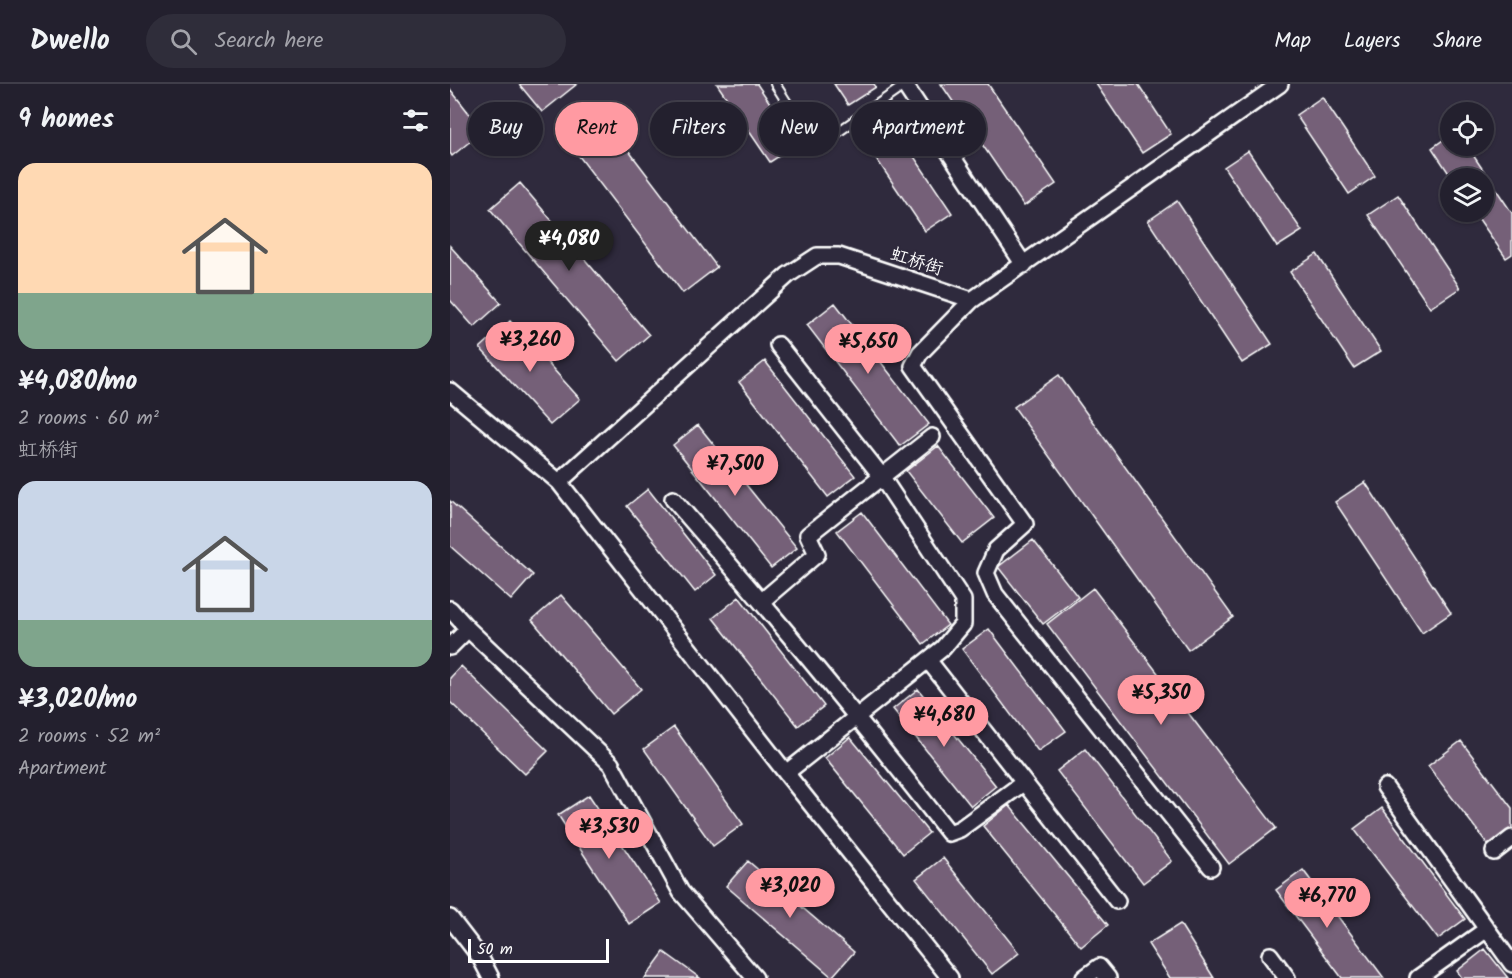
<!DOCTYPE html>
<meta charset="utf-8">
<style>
:root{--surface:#23202e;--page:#2f2d3a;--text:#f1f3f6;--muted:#a3a3aa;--line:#403e4a;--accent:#ff9aa2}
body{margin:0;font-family:Kalam,"LXGW WenKai TC",sans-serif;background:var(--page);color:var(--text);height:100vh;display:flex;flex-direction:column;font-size:22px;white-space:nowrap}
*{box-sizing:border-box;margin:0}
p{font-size:20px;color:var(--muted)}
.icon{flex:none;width:33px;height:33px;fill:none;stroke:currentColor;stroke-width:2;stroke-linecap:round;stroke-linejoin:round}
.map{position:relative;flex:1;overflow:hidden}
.side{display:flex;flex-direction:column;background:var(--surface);width:450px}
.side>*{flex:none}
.hud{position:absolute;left:18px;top:18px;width:570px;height:54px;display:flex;gap:12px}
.buttons{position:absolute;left:990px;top:18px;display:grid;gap:12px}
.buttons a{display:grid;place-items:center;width:54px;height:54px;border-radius:50%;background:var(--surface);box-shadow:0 2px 4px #0004,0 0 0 2px var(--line);font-size:30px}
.scale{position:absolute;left:18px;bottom:15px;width:141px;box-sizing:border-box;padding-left:6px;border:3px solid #fff;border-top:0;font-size:16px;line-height:21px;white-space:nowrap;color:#fff;-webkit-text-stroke:4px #2f2a3d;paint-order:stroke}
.price{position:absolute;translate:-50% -51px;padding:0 14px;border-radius:21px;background:var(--accent);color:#111;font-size:20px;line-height:39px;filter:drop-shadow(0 2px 3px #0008)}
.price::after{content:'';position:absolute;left:50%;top:36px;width:18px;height:14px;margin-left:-9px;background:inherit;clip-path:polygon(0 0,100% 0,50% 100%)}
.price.selected{background:#222;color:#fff}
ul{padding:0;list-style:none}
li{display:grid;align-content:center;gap:12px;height:318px;padding:0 18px}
li span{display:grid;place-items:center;height:186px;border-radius:18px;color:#555}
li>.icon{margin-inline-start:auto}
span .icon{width:108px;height:108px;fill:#fffc;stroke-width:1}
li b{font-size:26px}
h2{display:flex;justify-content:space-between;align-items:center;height:72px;padding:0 18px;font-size:26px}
.tag{padding:0 21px;border-radius:27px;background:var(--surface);box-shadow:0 2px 4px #0004,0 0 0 2px var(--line);font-size:21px;line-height:54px}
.tag.selected{background:var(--accent);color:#111}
header{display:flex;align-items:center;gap:36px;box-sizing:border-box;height:84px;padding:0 30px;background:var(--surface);border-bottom:2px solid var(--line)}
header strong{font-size:28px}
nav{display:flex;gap:33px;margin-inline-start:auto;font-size:21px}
.search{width:420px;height:54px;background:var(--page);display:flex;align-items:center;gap:15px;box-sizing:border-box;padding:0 21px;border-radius:33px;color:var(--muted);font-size:22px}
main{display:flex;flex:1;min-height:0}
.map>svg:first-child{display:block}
.building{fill:#756178;stroke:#fff;stroke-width:1.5}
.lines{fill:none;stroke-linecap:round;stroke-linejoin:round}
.lane-casing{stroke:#fff;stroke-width:12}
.street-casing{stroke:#fff;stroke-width:20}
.lane{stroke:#2f2a3d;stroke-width:8}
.street{stroke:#2f2a3d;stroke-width:15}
.labels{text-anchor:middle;stroke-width:4.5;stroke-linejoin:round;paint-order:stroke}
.street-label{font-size:18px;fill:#fff;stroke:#2f2a3d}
</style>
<header>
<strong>Dwello</strong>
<div class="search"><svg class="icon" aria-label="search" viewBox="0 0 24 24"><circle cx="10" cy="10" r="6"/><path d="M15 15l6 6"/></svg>Search here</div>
<nav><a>Map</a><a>Layers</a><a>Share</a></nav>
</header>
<main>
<section class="side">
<h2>9 homes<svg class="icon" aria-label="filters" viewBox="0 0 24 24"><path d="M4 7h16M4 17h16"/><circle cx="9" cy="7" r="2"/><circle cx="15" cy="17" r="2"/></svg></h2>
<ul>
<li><span style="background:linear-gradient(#ffd9b3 70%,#7fa58c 0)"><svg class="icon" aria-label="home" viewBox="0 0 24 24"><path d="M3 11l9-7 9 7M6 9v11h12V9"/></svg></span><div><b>¥4,080/mo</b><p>2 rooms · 60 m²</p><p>虹桥街</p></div></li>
<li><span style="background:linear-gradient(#c9d6e8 75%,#7fa58c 0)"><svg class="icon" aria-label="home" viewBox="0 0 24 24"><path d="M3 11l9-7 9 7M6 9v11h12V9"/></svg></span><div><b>¥3,020/mo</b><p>2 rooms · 52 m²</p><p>Apartment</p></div></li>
</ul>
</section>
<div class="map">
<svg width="1062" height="894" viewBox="0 0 1062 894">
<rect width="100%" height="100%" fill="#2f2a3d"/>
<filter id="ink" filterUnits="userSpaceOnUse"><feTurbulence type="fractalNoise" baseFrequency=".0167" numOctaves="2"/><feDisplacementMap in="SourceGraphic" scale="12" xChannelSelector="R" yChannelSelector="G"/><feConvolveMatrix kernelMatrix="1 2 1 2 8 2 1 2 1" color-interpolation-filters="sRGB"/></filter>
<g filter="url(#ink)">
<!-- building -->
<path class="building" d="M69,0H127L92,28Z
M267,0H307L348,60L320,78Z
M384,0H424L426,3L398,21Z
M491,0H538L606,100L574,122Z
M646,0H688L721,50L692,69Z
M0,5L33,47L2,72L0,69Z
M872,13L925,92L899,110L846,31Z
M434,28L502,129L475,147L407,46Z
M150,29L267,183L233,209L116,55Z
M1000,51V62H1017L1062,129V170L1056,174L1024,128H1034V94H1002L982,64Z
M798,67L852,147L827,163L774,83Z
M70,99L199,251L169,277L40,125Z
M948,111L1010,204L980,224L918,131Z
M727,117L822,260L792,279L698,137Z
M0,162L51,219L24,243L0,216Z
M867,170L931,267L904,284L840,188Z
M385,219L479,340L450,362L357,241Z
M60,237L130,315L100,341L30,264Z
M315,277L405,392L378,413L289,298Z
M609,291L783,533L738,566L564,323Z
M248,341L347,464L321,484L223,361Z
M488,362L544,434L512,459L456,387Z
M915,398L1001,529L972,549L885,418Z
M198,405L266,491L245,508L177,422Z
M0,417L83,491L61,516L0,462Z
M412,428L498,541L473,560L387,447Z
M583,456L628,513L593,540L548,483Z
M643,504L826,744L779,780L597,540Z
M111,511L191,605L161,630L82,536Z
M289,513L374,622L348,642L263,534Z
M539,545L616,647L588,667L512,565Z
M11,582L98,667L75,690L0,618V594Z
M468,605L546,702L521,722L443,625Z
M224,643L293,740L263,762L194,665Z
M400,653L479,749L453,770L375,674Z
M1011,657L1062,724V744L1039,762L978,682Z
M635,665L722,777L693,799L607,687Z
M139,711L211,819L179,840L108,731Z
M559,721L658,841L631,863L533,742Z
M932,724L1015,835L988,855L904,745Z
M493,774L569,869L542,890L466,795Z
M298,777L404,868L382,893L276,802Z
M853,786L934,894H892L826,806Z
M730,840L764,894H720L698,860Z
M1035,865L1058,894H1012L1007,887Z
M214,868L250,894H195Z"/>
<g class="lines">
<!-- lane casing -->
<g class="lane-casing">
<path id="lane" d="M325,0C339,20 352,51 378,55L455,1"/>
</g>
<!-- street casing -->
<g class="street-casing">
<path id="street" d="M454,0L574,181
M522,216L470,269L463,282L575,440L546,466L536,489L545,510L761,783
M328,261L429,389L513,516V540L493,564L336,689
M0,307L109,398L336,689L500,894
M109,398L338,191L367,172H389L522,216L830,0
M223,415C318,524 410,635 499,749L510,745L573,699
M312,517L367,470L358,451L482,353
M0,525L18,545L161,680L231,808L305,894
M0,563L18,545
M478,576L667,817
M935,703L1062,880
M1044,768L1062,754
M0,834L30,873L41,894
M820,871L837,894
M634,894L649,883L658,894
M968,894L1037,845"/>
</g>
<!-- lane -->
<use href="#lane" class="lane"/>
<!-- street -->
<use href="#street" class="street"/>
</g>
</g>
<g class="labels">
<!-- street labels -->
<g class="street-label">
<text transform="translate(467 177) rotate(18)" y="6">虹桥街</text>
</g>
</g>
</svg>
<div class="buttons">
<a><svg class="icon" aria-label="locate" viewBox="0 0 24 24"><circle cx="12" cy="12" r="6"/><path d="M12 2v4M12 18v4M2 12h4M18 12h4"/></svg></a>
<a><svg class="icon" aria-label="layers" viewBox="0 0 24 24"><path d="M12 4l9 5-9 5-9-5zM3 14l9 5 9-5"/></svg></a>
</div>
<div class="scale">50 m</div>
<b class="price selected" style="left:119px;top:188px">¥4,080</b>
<b class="price" style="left:80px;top:289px">¥3,260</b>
<b class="price" style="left:418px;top:291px">¥5,650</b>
<b class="price" style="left:285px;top:413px">¥7,500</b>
<b class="price" style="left:711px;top:642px">¥5,350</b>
<b class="price" style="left:494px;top:664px">¥4,680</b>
<b class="price" style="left:159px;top:776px">¥3,530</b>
<b class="price" style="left:340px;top:835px">¥3,020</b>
<b class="price" style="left:877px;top:845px">¥6,770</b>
<div class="hud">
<a class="tag">Buy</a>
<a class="tag selected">Rent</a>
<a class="tag">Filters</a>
<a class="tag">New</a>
<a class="tag">Apartment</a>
</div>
</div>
</main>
